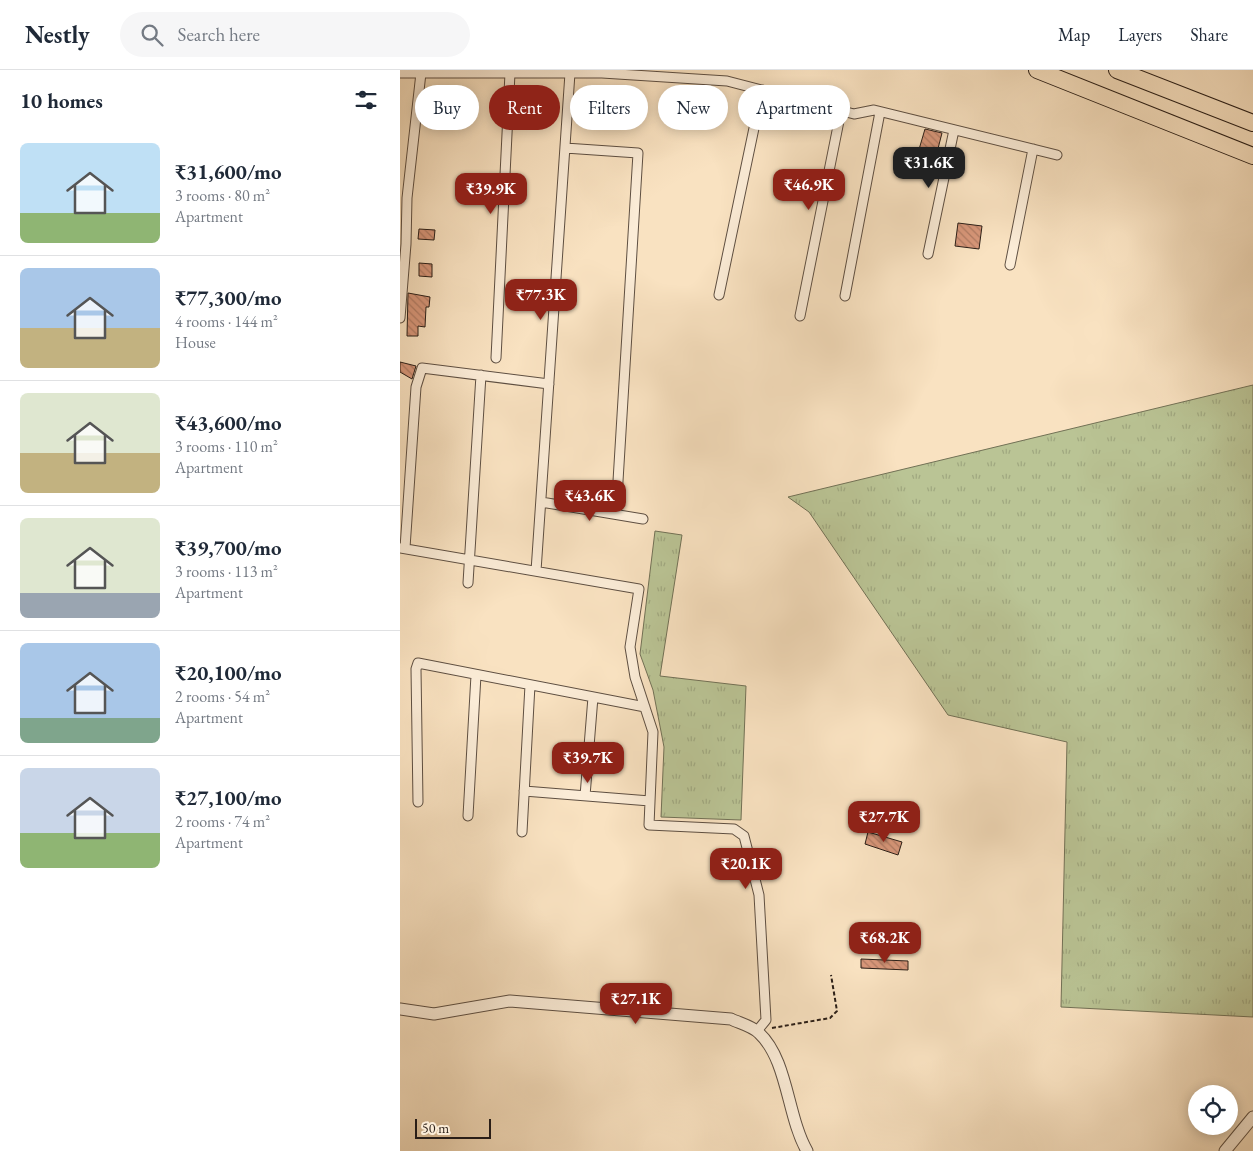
<!DOCTYPE html>
<meta charset="utf-8">
<style>
:root{--surface:#fff;--page:#f6f6f7;--text:#1f2937;--muted:#747a83;--line:#e0e1e3;--accent:#8f2418}
body{margin:0;font-family:"EB Garamond",serif;background:var(--page);color:var(--text);height:100vh;display:flex;flex-direction:column;font-size:19px;white-space:nowrap}
*{box-sizing:border-box;margin:0}
p{font-size:16px;color:var(--muted)}
.icon{flex:none;width:28px;height:28px;fill:none;stroke:currentColor;stroke-width:2;stroke-linecap:round;stroke-linejoin:round}
.map{position:relative;flex:1;overflow:hidden}
.sheet{display:flex;flex-direction:column;background:var(--surface);width:400px}
.sheet>*{flex:none}
.top-card{position:absolute;left:15px;top:15px;width:475px;height:45px;display:flex;gap:10px}
.buttons{position:absolute;left:788px;top:1015px;display:grid;gap:10px}
.buttons a{display:grid;place-items:center;width:50px;height:50px;border-radius:50%;background:var(--surface);box-shadow:0 2px 12px #0003;font-size:25px}
.scale{position:absolute;left:15px;bottom:12px;width:76px;box-sizing:border-box;padding-left:5px;border:2px solid #2a1e17;border-top:0;font-size:14px;line-height:18px;white-space:nowrap;color:#2a1e17;-webkit-text-stroke:4px #fbecd7;paint-order:stroke}
.price{position:absolute;translate:-50% -42px;padding:0 11px;border-radius:10px;background:var(--accent);color:#fff;font-size:16px;line-height:32px;filter:drop-shadow(0 1px 2px #0008)}
.price::after{content:'';position:absolute;left:50%;top:30px;width:15px;height:11px;margin-left:-8px;background:inherit;clip-path:polygon(0 0,100% 0,50% 100%)}
.price.current{background:#222;color:#fff}
ul{padding:0;list-style:none}
li{display:flex;align-items:center;gap:15px;height:125px;padding:0 20px}
li+li{border-top:1px solid var(--line)}
li span{display:grid;place-items:center;flex:none;width:140px;height:100px;border-radius:8px;color:#555}
li>.icon{margin-inline-start:auto}
span .icon{width:60px;height:60px;fill:#fffc;stroke-width:1}
li b{font-size:21px}
h2{display:flex;justify-content:space-between;align-items:center;height:60px;padding:0 20px;font-size:21px}
.pill{padding:0 18px;border-radius:22px;background:var(--surface);box-shadow:0 2px 12px #0003;font-size:18px;line-height:45px}
.pill.current{background:var(--accent);color:#fff}
header{display:flex;align-items:center;gap:30px;box-sizing:border-box;height:70px;padding:0 25px;background:var(--surface);border-bottom:1px solid var(--line)}
header strong{font-size:24px}
nav{display:flex;gap:28px;margin-inline-start:auto;font-size:18px}
.search{width:350px;height:45px;background:var(--page);display:flex;align-items:center;gap:12px;box-sizing:border-box;padding:0 18px;border-radius:28px;color:var(--muted);font-size:19px}
main{display:flex;flex:1;min-height:0}
.map>svg:first-child{display:block}
.grass{fill:url(#grass-tufts);stroke:#727156}
.building{fill:url(#building-back-hatch);stroke:#2a1e17}
.lines{fill:none;stroke-linecap:round;stroke-linejoin:round}
.minor-casing{stroke:#5e4f42;stroke-width:11}
.tertiary-casing{stroke:#5e4f42;stroke-width:13}
.motorway-casing{stroke:#2a1e17;stroke-width:18}
.path{stroke:#2a1e17;stroke-width:2;stroke-dasharray:4 2.5;stroke-linecap:butt}
.minor{stroke:#fbecd7;stroke-width:9}
.tertiary{stroke:#fbecd7;stroke-width:11}
.motorway{stroke:#f9e2c1;stroke-width:16}
</style>
<header>
<strong>Nestly</strong>
<div class="search"><svg class="icon" aria-label="search" viewBox="0 0 24 24"><circle cx="10" cy="10" r="6"/><path d="M15 15l6 6"/></svg>Search here</div>
<nav><a>Map</a><a>Layers</a><a>Share</a></nav>
</header>
<main>
<section class="sheet">
<h2>10 homes<svg class="icon" aria-label="filters" viewBox="0 0 24 24"><path d="M4 7h16M4 17h16"/><circle cx="9" cy="7" r="2"/><circle cx="15" cy="17" r="2"/></svg></h2>
<ul>
<li><span style="background:linear-gradient(#bfe0f5 70%,#8fb573 0)"><svg class="icon" aria-label="home" viewBox="0 0 24 24"><path d="M3 11l9-7 9 7M6 9v11h12V9"/></svg></span><div><b>₹31,600/mo</b><p>3 rooms · 80 m²</p><p>Apartment</p></div></li>
<li><span style="background:linear-gradient(#a9c7e8 60%,#c2b280 0)"><svg class="icon" aria-label="home" viewBox="0 0 24 24"><path d="M3 11l9-7 9 7M6 9v11h12V9"/></svg></span><div><b>₹77,300/mo</b><p>4 rooms · 144 m²</p><p>House</p></div></li>
<li><span style="background:linear-gradient(#dfe7d0 60%,#c2b280 0)"><svg class="icon" aria-label="home" viewBox="0 0 24 24"><path d="M3 11l9-7 9 7M6 9v11h12V9"/></svg></span><div><b>₹43,600/mo</b><p>3 rooms · 110 m²</p><p>Apartment</p></div></li>
<li><span style="background:linear-gradient(#dfe7d0 75%,#9aa5b1 0)"><svg class="icon" aria-label="home" viewBox="0 0 24 24"><path d="M3 11l9-7 9 7M6 9v11h12V9"/></svg></span><div><b>₹39,700/mo</b><p>3 rooms · 113 m²</p><p>Apartment</p></div></li>
<li><span style="background:linear-gradient(#a9c7e8 75%,#7fa58c 0)"><svg class="icon" aria-label="home" viewBox="0 0 24 24"><path d="M3 11l9-7 9 7M6 9v11h12V9"/></svg></span><div><b>₹20,100/mo</b><p>2 rooms · 54 m²</p><p>Apartment</p></div></li>
<li><span style="background:linear-gradient(#c9d6e8 65%,#8fb573 0)"><svg class="icon" aria-label="home" viewBox="0 0 24 24"><path d="M3 11l9-7 9 7M6 9v11h12V9"/></svg></span><div><b>₹27,100/mo</b><p>2 rooms · 74 m²</p><p>Apartment</p></div></li>
</ul>
</section>
<div class="map">
<svg width="853" height="1081" viewBox="0 0 853 1081">
<defs>
<pattern id="grass-tufts" width="24" height="20" patternUnits="userSpaceOnUse" patternTransform="scale(1.25)"><rect width="24" height="20" fill="#bac495"/><path d="M3 7l-1-3M5 7V3M7 7l1-3M15 17l-1-3M17 17v-4M19 17l1-3" fill="none" stroke="#a0a880"/></pattern>
<pattern id="building-back-hatch" width="6" height="6" patternUnits="userSpaceOnUse" patternTransform="scale(1.25)"><rect width="6" height="6" fill="#d79679"/><path d="M-1 5l2 2M0 0l6 6M5-1l2 2" fill="none" stroke="#af7a62"/></pattern>
</defs>
<rect width="100%" height="100%" fill="#f9e2c1"/>
<filter id="stains"><feTurbulence type="fractalNoise" baseFrequency=".004" numOctaves="4"/><feColorMatrix values="0 0 0 0 .2 0 0 0 0 .09 0 0 0 0 .02 0 0 0 .5 -.17"/></filter>
<radialGradient id="worn" r=".72"><stop offset=".6" stop-color="#630" stop-opacity="0"/><stop offset="1" stop-color="#630" stop-opacity=".3"/></radialGradient>
<!-- grass -->
<path class="grass" d="M853,315V947L661,937L667,672L548,645L409,442L388,427Z
M255,461L282,465L260,606L346,616L341,750L261,747L264,677L253,620L240,584Z"/>
<!-- building -->
<path class="building" d="M525,59L542,63L533,98L515,93Z
M558,153L582,156L579,179L555,176Z
M19,159L35,160L34,170L18,169Z
M19,193L32,194V207L19,206Z
M8,223L30,227L29,237H26L25,257L18,256V266H7Z
M0,292L16,296L12,309L0,302Z
M468,762L502,772L498,785L465,774Z
M461,889L508,891V900L461,898Z"/>
<g class="lines">
<!-- minor casing -->
<g class="minor-casing">
<path id="minor" d="M0,3H202L327,11L454,44L474,40L657,85
M165,78L238,83L216,444
M528,184L554,60
M610,195L633,79
M319,225L362,20
M445,226L480,42
M400,246L441,41
M0,248L6,174L7,128L21,3
M96,288L110,3
M141,432L243,449
M0,478L239,519L230,577L235,607L253,662L249,755L334,759L344,766L359,825L366,950L357,961
M5,478L16,317L22,298L149,314
M136,501L170,3
M68,513L81,305
M124,721L250,731
M185,726L193,627
M18,732L16,599L18,593L245,637
M68,746L76,605
M122,762L130,615"/>
</g>
<!-- tertiary casing -->
<g class="tertiary-casing">
<path id="tertiary" d="M0,939L34,944L110,931L331,949C339,953 352,956 359,963C388,990 387,1046 407,1081
M825,1081L853,1047"/>
</g>
<!-- motorway casing -->
<g class="motorway-casing">
<path id="motorway" d="M637,0L853,86
M717,0L853,53"/>
</g>
<!-- path -->
<path class="path" d="M372,958L430,948L437,941L431,905"/>
<!-- minor -->
<use href="#minor" class="minor"/>
<!-- tertiary -->
<use href="#tertiary" class="tertiary"/>
<!-- motorway -->
<use href="#motorway" class="motorway"/>
</g>
<rect width="100%" height="100%" filter="url(#stains)"/>
<rect width="100%" height="100%" fill="url(#worn)"/>
</svg>
<div class="buttons">
<a><svg class="icon" aria-label="locate" viewBox="0 0 24 24"><circle cx="12" cy="12" r="6"/><path d="M12 2v4M12 18v4M2 12h4M18 12h4"/></svg></a>
</div>
<div class="scale">50 m</div>
<b class="price current" style="left:529px;top:119px">₹31.6K</b>
<b class="price" style="left:409px;top:141px">₹46.9K</b>
<b class="price" style="left:91px;top:145px">₹39.9K</b>
<b class="price" style="left:141px;top:251px">₹77.3K</b>
<b class="price" style="left:190px;top:452px">₹43.6K</b>
<b class="price" style="left:188px;top:714px">₹39.7K</b>
<b class="price" style="left:484px;top:773px">₹27.7K</b>
<b class="price" style="left:346px;top:820px">₹20.1K</b>
<b class="price" style="left:485px;top:894px">₹68.2K</b>
<b class="price" style="left:236px;top:955px">₹27.1K</b>
<div class="top-card">
<a class="pill">Buy</a>
<a class="pill current">Rent</a>
<a class="pill">Filters</a>
<a class="pill">New</a>
<a class="pill">Apartment</a>
</div>
</div>
</main>
